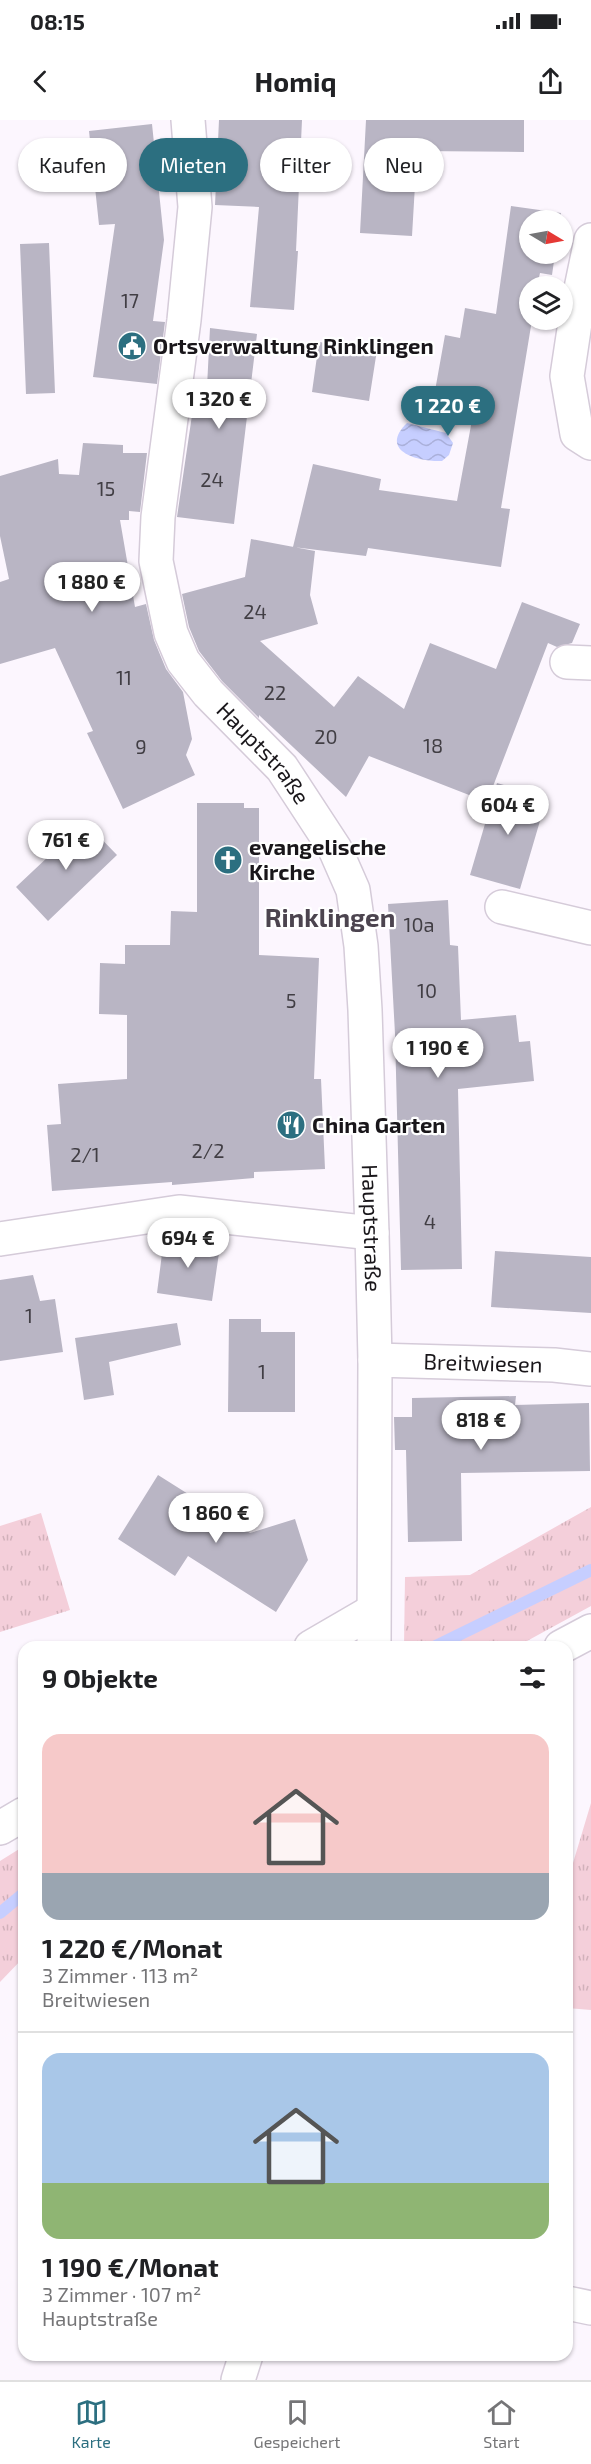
<!DOCTYPE html>
<html lang="de">
<meta charset="utf-8">
<style>
:root{--surface:#fff;--page:#f2f2f2;--text:#202124;--muted:#757577;--line:#e0e0e0;--accent:#2c6f80}
body{margin:0;font-family:"Exo 2",sans-serif;background:var(--page);color:var(--text);height:100vh;display:flex;flex-direction:column;font-size:22px;white-space:nowrap}
*{box-sizing:border-box;margin:0}
p{font-size:20px;color:var(--muted)}
.icon{flex:none;width:33px;height:33px;fill:none;stroke:currentColor;stroke-width:2;stroke-linecap:round;stroke-linejoin:round}
.map{position:relative;flex:1;overflow:hidden}
.drawer{position:absolute;left:18px;top:1521px;width:555px;height:720px;display:flex;flex-direction:column;background:var(--surface);border-radius:18px;box-shadow:0 2px 4px #0004}
.drawer>*{flex:none}
.hud{position:absolute;left:18px;top:18px;width:555px;height:54px;display:flex;gap:12px}
.needle{width:39px;rotate:100deg}
.tools{position:absolute;left:519px;top:90px;display:grid;gap:12px}
.tools a{display:grid;place-items:center;width:54px;height:54px;border-radius:50%;background:var(--surface);box-shadow:0 2px 4px #0004;font-size:30px}
.price{position:absolute;translate:-50% -51px;padding:0 14px;border-radius:21px;background:#fff;color:#222;font-size:20px;line-height:39px;filter:drop-shadow(0 2px 3px #0008)}
.price::after{content:'';position:absolute;left:50%;top:36px;width:18px;height:14px;margin-left:-9px;background:inherit;clip-path:polygon(0 0,100% 0,50% 100%)}
.price.active{background:var(--accent);color:#fff}
ul{padding:0;list-style:none}
li{display:grid;align-content:center;gap:12px;height:318px;padding:0 24px}
li+li{border-top:2px solid var(--line)}
li span{display:grid;place-items:center;height:186px;border-radius:18px;color:#555}
li>.icon{margin-inline-start:auto}
span .icon{width:108px;height:108px;fill:#fffc;stroke-width:1}
li b{font-size:26px}
h2{display:flex;justify-content:space-between;align-items:center;height:72px;padding:0 24px;font-size:26px}
.chip{padding:0 21px;border-radius:27px;background:var(--surface);box-shadow:0 2px 4px #0004;font-size:21px;line-height:54px}
.chip.active{background:var(--accent);color:#fff}
.status{display:flex;justify-content:space-between;align-items:center;height:42px;padding:0 30px;background:var(--surface);direction:ltr}
.status svg{height:16px;fill:currentColor}
header{display:flex;justify-content:space-between;align-items:center;height:78px;padding:0 24px;background:var(--surface);font-size:27px;font-weight:700}
.dock{display:flex;justify-content:space-around;align-items:center;height:84px;border-top:2px solid var(--line);background:var(--surface);font-size:16px;color:var(--muted)}
.dock a{display:grid;justify-items:center;gap:3px}
.dock .active{color:var(--accent)}
.map>svg:first-child{display:block}
.grass{fill:url(#grass-tufts)}
.water{fill:url(#water-waves)}
.lines{fill:none;stroke-linecap:round;stroke-linejoin:round}
.stream{stroke:#c6ceff;stroke-width:12}
.building{fill:#b9b5c4}
.minor-casing{stroke:#d5cbd9;stroke-width:36}
.minor{stroke:#fff;stroke-width:33}
.labels{text-anchor:middle;stroke-width:4.5;stroke-linejoin:round;paint-order:stroke}
.number-label{font-size:20px;fill:#413e44}
.poi-label{font-size:22px;font-weight:bold;fill:#19161a;stroke:#fff;text-anchor:start}
.street-label{font-size:22px;fill:#19161a;stroke:#fff}
.quarter-label{font-size:26px;font-weight:bold;fill:#4c444f;stroke:#fff}
</style>
<div class="status"><b>08:15</b><svg viewBox="0 0 49 12"><path d="M0 12V9h3v3zM5 12V6h3v6zM10 12V3h3v9zM15 12V0h3v12zM26 1h20v11H26zM47 4h2v5h-2z"/></svg></div>
<header><svg class="icon" aria-label="back" viewBox="0 0 24 24"><path d="M15 5l-7 7 7 7"/></svg>Homiq<svg class="icon" aria-label="share" viewBox="0 0 24 24"><path d="M12 15V3M7 8l5-5 5 5M5 13v7h14v-7"/></svg></header>
<div class="map">
<svg width="591" height="2260" viewBox="0 0 591 2260">
<defs>
<pattern id="grass-tufts" width="24" height="20" patternUnits="userSpaceOnUse" patternTransform="scale(1.5)"><rect width="24" height="20" fill="#f4cfda"/><path d="M3 7l-1-3M5 7V3M7 7l1-3M15 17l-1-3M17 17v-4M19 17l1-3" fill="none" stroke="#d1b1ba"/></pattern>
<pattern id="water-waves" width="16" height="10" patternUnits="userSpaceOnUse" patternTransform="scale(1.5)"><rect width="16" height="10" fill="#c6ceff"/><path d="M0 5q4-4 8 0t8 0" fill="none" stroke="#aab0da"/></pattern>
</defs>
<rect width="100%" height="100%" fill="#fcf6fe"/>
<!-- grass -->
<path class="grass" d="M591,1387V1486L516,1527H404L405,1457L470,1455Z
M41,1393L70,1490L0,1512V1406Z
M591,1683V1890L567,1888V1763Z
M24,1726V1837L0,1862V1741Z"/>
<!-- water -->
<path class="water" d="M407,303L446,313L453,323L449,335L442,341C418,342 378,331 407,303Z"/>
<g class="lines">
<!-- stream -->
<path class="stream" d="M434,1527L591,1450
M0,1793L24,1773"/>
</g>
<!-- building -->
<path class="building" d="M219,0H302L296,131H298L294,190L250,187L259,87L215,85Z
M366,0H524V32L417,31L412,116L360,113Z
M152,4L164,120L153,201L165,202L157,264L93,257L115,104L99,105L89,11Z
M511,86L561,93L560,100H530V134H555L552,155L540,153L537,166H530V200H532L501,388L510,389L501,447L368,428L366,436L293,427L313,344L381,359L379,370L457,381L472,300L431,293L445,215L460,218L465,188L496,194Z
M49,123L55,273L26,274L20,124Z
M210,208L257,214L234,404L177,397L196,268L207,267Z
M319,222L377,230L369,281L312,272Z
M83,323L123,325V333H147L140,392L129,391V400H120L135,487L146,484L154,520L166,549L183,572L192,619L186,635L195,655L123,689L87,613L93,611L55,528L0,544V462L9,459L0,416V356L58,339L59,354L79,355Z
M251,419L315,431L310,475L318,504L260,521L334,587L358,556L404,589L430,523L496,549L522,482L580,504L572,523L557,527L548,523L487,682L369,636L346,677L259,595V598L222,561L199,531L189,507L182,474L245,457Z
M497,663L547,677L520,769L470,755Z
M197,683H244V688H259V835L319,838L314,959H321L325,1049L254,1052V1058L172,1065V1062L52,1071L47,1005L61,1004L58,964L127,959V895L99,894L100,843L125,844V825H170L171,791L197,792Z
M85,702L117,735L48,801L16,767Z
M448,780L450,825L458,826L461,900L516,895L519,922L530,921L534,961L458,969L462,1149L401,1150L395,914L388,784Z
M164,1118L220,1126L212,1181L157,1173Z
M495,1131L591,1137V1193L491,1187Z
M33,1155L40,1181L55,1179L63,1232L0,1241V1160Z
M229,1199H261V1212H295V1292H228Z
M177,1203L181,1225L109,1242L114,1275L84,1280L75,1218Z
M516,1276L515,1285L589,1283L590,1351L461,1353L462,1421L408,1422L406,1330H395L394,1297H412V1278Z
M158,1355L250,1413L295,1399L308,1440L276,1492L188,1436L175,1456L118,1419Z"/>
<g class="lines">
<!-- minor casing -->
<g class="minor-casing">
<g id="minor">
<path id="s1" d="M188,0L195,87L184,200L158,397L156,441L171,513L183,541L208,573L282,648L335,729L353,770L361,826L365,890L372,1113L375,1240L374,1527"/>
<path d="M591,120L578,183L567,256L577,314L591,323"/>
<path d="M567,542L591,543"/>
<path d="M502,787L591,808"/>
<path d="M0,1119L179,1092L372,1113"/>
<path id="s2" d="M375,1240L554,1245L591,1249"/>
<path d="M311,1527L373,1491"/>
<path d="M561,1527L591,1511"/>
<path d="M0,1708L24,1694"/>
<path d="M567,2183L591,2188"/>
<path d="M238,2260L246,2235"/>
</g>
</g>
<!-- minor -->
<use href="#minor" class="minor"/>
</g>
<!-- icons -->
<defs>
<g id="civic-disc" transform="scale(1.5)"><circle r="9.5" fill="#2c6f80" stroke="#fff"/><path d="M-.6-6.5H3V-4.5H.6V-3L4-1V1h2V6H-6V1h2V-1L-.6-3ZM-1.2 2.5V6h2.4V2.5Z" fill="#fff"/></g>
<g id="church-disc" transform="scale(1.5)"><circle r="9.5" fill="#2c6f80" stroke="#fff"/><path d="M-1.2-6h2.4v3.5h3.3v2.4h-3.3V6h-2.4V-.1h-3.3v-2.4h3.3Z" fill="#fff"/></g>
<g id="restaurant-disc" transform="scale(1.5)"><circle r="9.5" fill="#2c6f80" stroke="#fff"/><path d="M-5-6h1v4h1v-4h1v4h1v-4h1v5L-1.5 .5V6h-2V.5L-5-1ZM5-6V6H3V1.5H1.5Q1.5-4 5-6Z" fill="#fff"/></g>
</defs>
<g fill-rule="evenodd">
<use href="#civic-disc" x="132" y="226"/>
<use href="#church-disc" x="228" y="740"/>
<use href="#restaurant-disc" x="291" y="1005"/>
</g>
<g class="labels">
<!-- number labels -->
<g class="number-label">
<text x="130" y="188">17</text>
<text x="212" y="367">24</text>
<text x="106" y="376">15</text>
<text x="255" y="499">24</text>
<text x="124" y="565">11</text>
<text x="275" y="580">22</text>
<text x="326" y="624">20</text>
<text x="433" y="633">18</text>
<text x="141" y="634">9</text>
<text x="419" y="812">10a</text>
<text x="427" y="878">10</text>
<text x="291" y="888">5</text>
<text x="208" y="1038">2/2</text>
<text x="85" y="1042">2/1</text>
<text x="430" y="1109">4</text>
<text x="29" y="1203">1</text>
<text x="262" y="1259">1</text>
</g>
<!-- poi labels -->
<g class="poi-label">
<text x="153" y="234">Ortsverwaltung Rinklingen</text>
<text x="249" y="735">evangelische<tspan x="249" dy="25">Kirche</tspan></text>
<text x="312" y="1013">China Garten</text>
</g>
<!-- street labels -->
<g class="street-label">
<text dy="8" stroke="none"><textPath href="#s1" startOffset="670">Hauptstraße</textPath></text>
<text dy="8" stroke="none"><textPath href="#s1" startOffset="1174">Hauptstraße</textPath></text>
<text dy="8" stroke="none"><textPath href="#s2" startOffset="108">Breitwiesen</textPath></text>
</g>
<!-- quarter labels -->
<g class="quarter-label">
<text x="330" y="807">Rinklingen</text>
</g>
</g>
</svg>
<div class="tools">
<a><svg class="needle" viewBox="-14 -14 28 28"><path d="M0-13l5 13h-10z" fill="#e53935"/><path d="M0 13l5-13h-10z" fill="#757577"/></svg></a>
<a><svg class="icon" aria-label="layers" viewBox="0 0 24 24"><path d="M12 4l9 5-9 5-9-5zM3 14l9 5 9-5"/></svg></a>
</div>
<b class="price" style="left:219px;top:310px">1 320 €</b>
<b class="price active" style="left:448px;top:317px">1 220 €</b>
<b class="price" style="left:92px;top:493px">1 880 €</b>
<b class="price" style="left:508px;top:716px">604 €</b>
<b class="price" style="left:66px;top:751px">761 €</b>
<b class="price" style="left:438px;top:959px">1 190 €</b>
<b class="price" style="left:188px;top:1149px">694 €</b>
<b class="price" style="left:481px;top:1331px">818 €</b>
<b class="price" style="left:216px;top:1424px">1 860 €</b>
<div class="hud">
<a class="chip">Kaufen</a>
<a class="chip active">Mieten</a>
<a class="chip">Filter</a>
<a class="chip">Neu</a>
</div>
<section class="drawer">
<h2>9 Objekte<svg class="icon" aria-label="filters" viewBox="0 0 24 24"><path d="M4 7h16M4 17h16"/><circle cx="9" cy="7" r="2"/><circle cx="15" cy="17" r="2"/></svg></h2>
<ul>
<li><span style="background:linear-gradient(#f6c9c9 75%,#9aa5b1 0)"><svg class="icon" aria-label="home" viewBox="0 0 24 24"><path d="M3 11l9-7 9 7M6 9v11h12V9"/></svg></span><div><b>1 220 €/Monat</b><p>3 Zimmer · 113 m²</p><p>Breitwiesen</p></div></li>
<li><span style="background:linear-gradient(#a9c7e8 70%,#8fb573 0)"><svg class="icon" aria-label="home" viewBox="0 0 24 24"><path d="M3 11l9-7 9 7M6 9v11h12V9"/></svg></span><div><b>1 190 €/Monat</b><p>3 Zimmer · 107 m²</p><p>Hauptstraße</p></div></li>
</ul>
</section>
</div>
<nav class="dock">
<a class="active"><svg class="icon" aria-label="map" viewBox="0 0 24 24"><path d="M3 6l6-2 6 2 6-2v14l-6 2-6-2-6 2zM9 4v14M15 6v14"/></svg>Karte</a>
<a><svg class="icon" aria-label="saved" viewBox="0 0 24 24"><path d="M7 4h10v16l-5-4-5 4z"/></svg>Gespeichert</a>
<a><svg class="icon" aria-label="home" viewBox="0 0 24 24"><path d="M3 11l9-7 9 7M6 9v11h12V9"/></svg>Start</a>
</nav>
